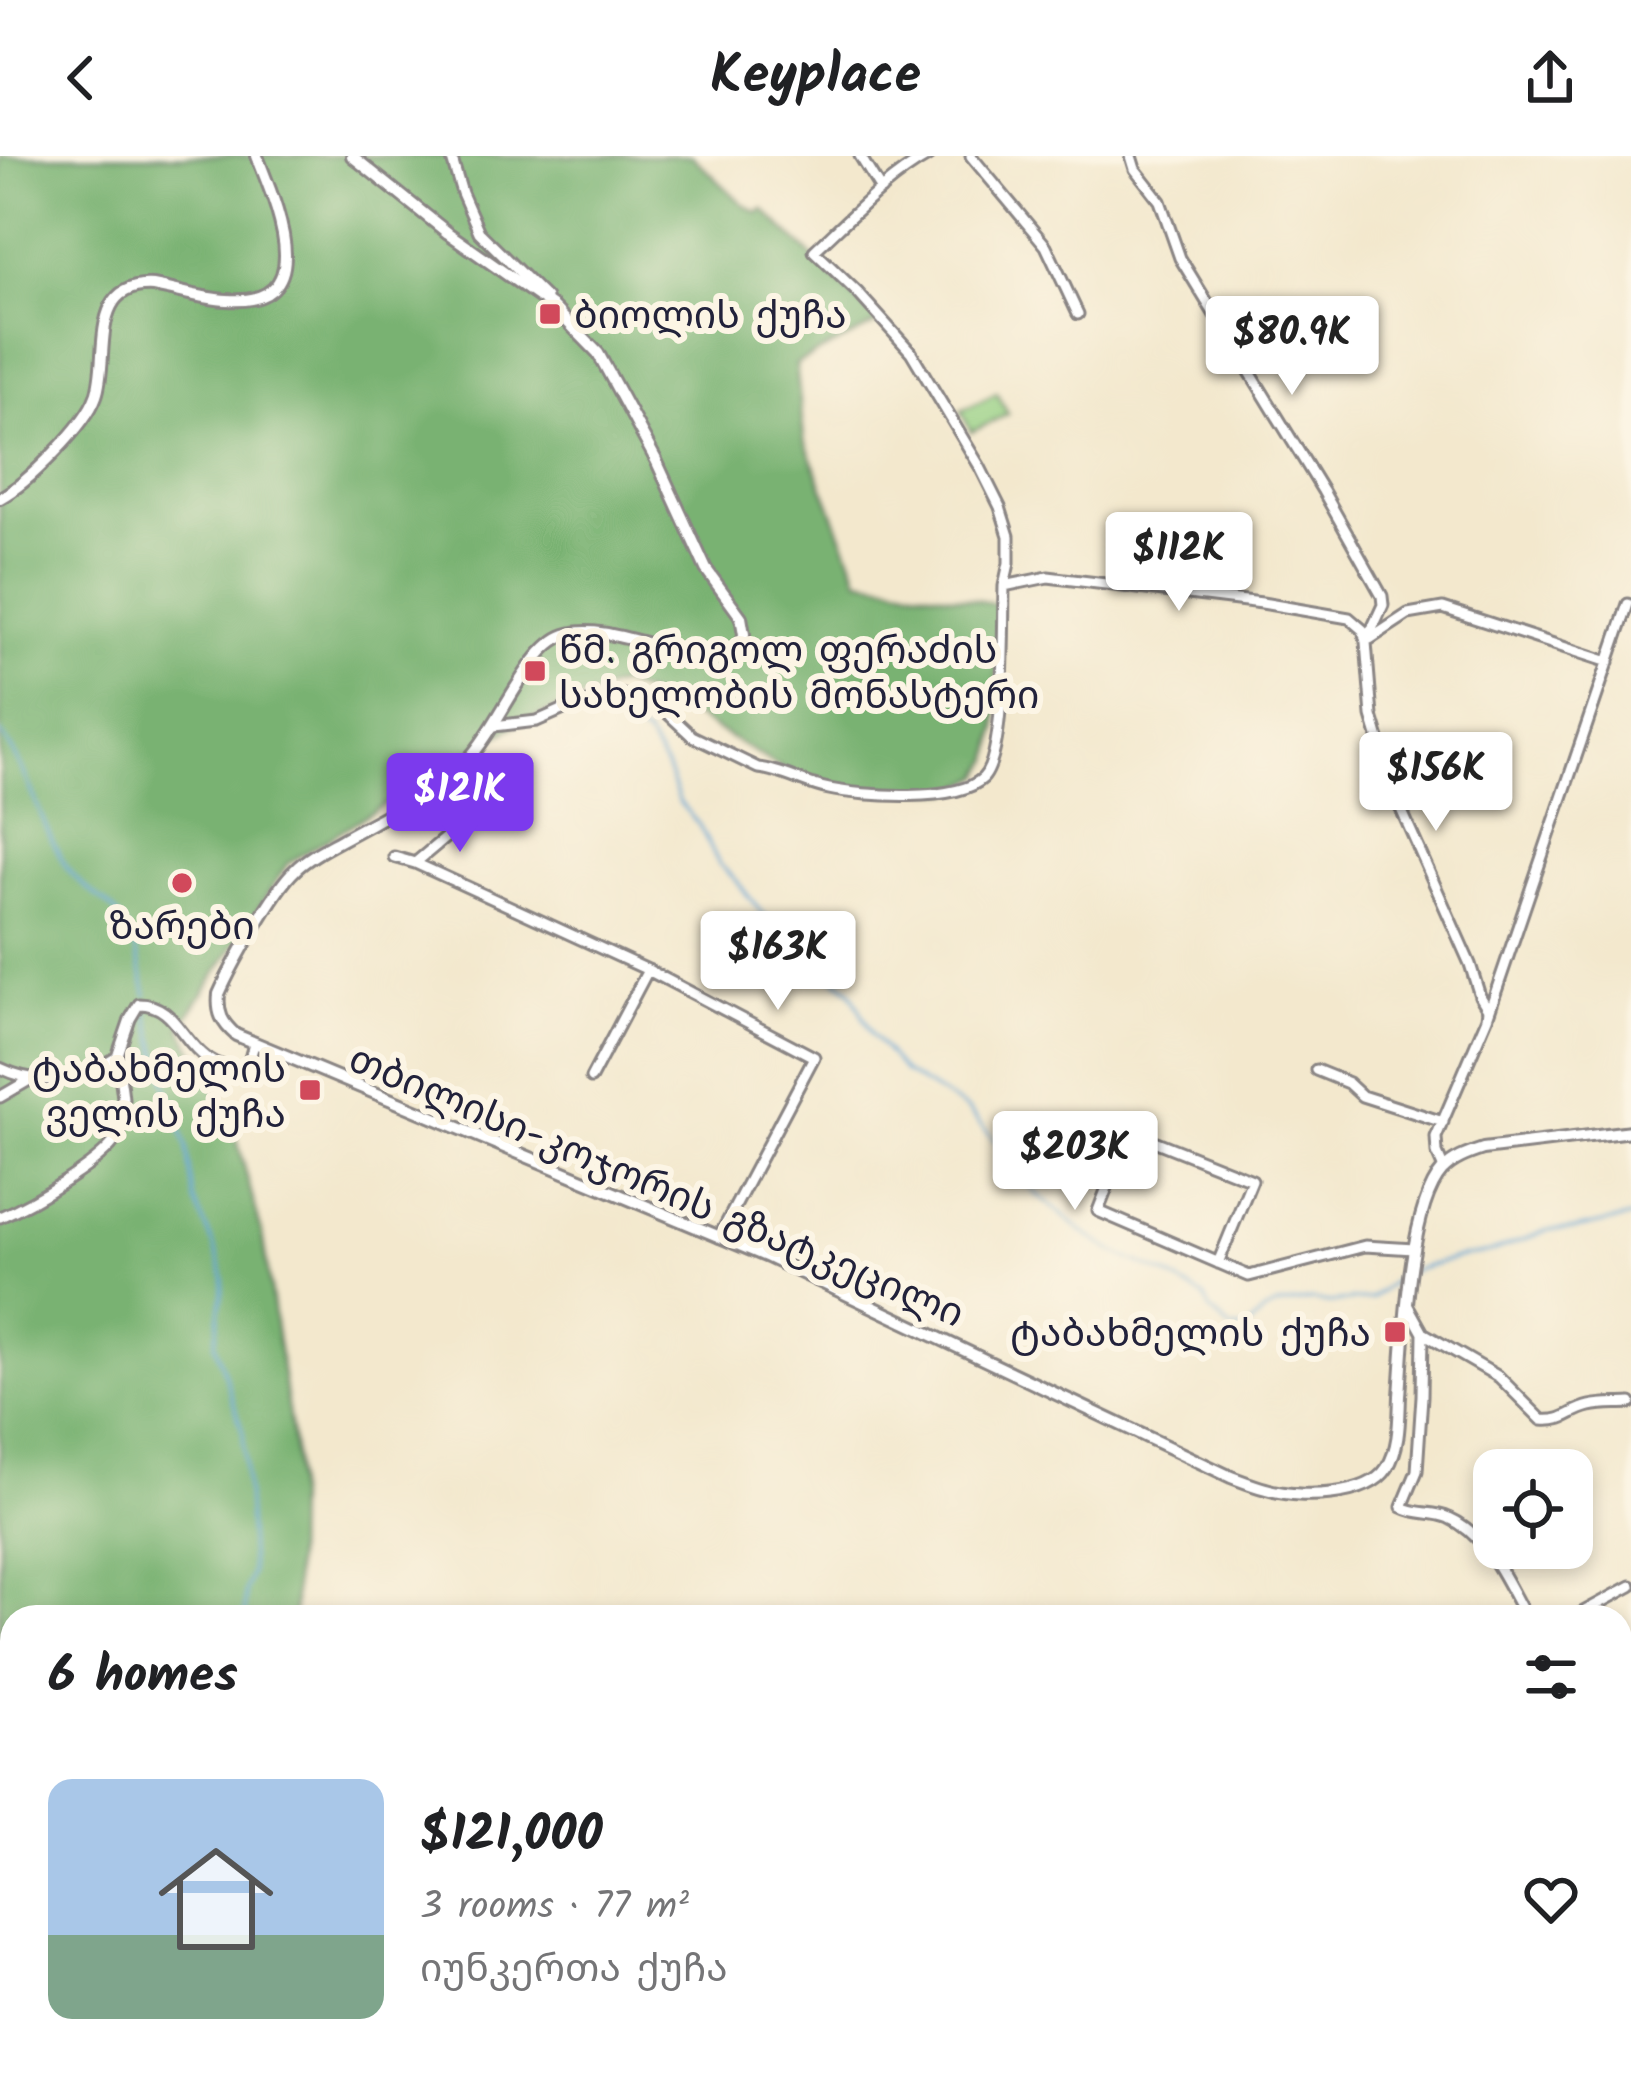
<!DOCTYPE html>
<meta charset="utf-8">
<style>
:root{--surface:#fff;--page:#f6f6f6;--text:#202124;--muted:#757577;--accent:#7c3aed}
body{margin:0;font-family:Kalam,"Noto Sans Georgian",sans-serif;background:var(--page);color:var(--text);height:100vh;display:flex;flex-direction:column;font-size:45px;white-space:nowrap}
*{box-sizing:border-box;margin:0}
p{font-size:39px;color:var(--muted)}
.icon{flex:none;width:66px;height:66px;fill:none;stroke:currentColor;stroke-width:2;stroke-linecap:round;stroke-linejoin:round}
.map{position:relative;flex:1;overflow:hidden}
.details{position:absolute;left:0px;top:1449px;width:1632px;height:468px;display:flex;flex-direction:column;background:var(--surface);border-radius:36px 36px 0 0;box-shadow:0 6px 18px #0003}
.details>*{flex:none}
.controls{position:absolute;left:1473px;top:1293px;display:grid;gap:24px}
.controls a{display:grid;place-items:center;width:120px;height:120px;border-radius:24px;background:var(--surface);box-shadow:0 6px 18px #0003;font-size:60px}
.price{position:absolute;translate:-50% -102px;padding:0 27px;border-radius:12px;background:#fff;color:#222;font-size:39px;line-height:78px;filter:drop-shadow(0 3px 6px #0008)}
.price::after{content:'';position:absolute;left:50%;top:72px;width:36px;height:27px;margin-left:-18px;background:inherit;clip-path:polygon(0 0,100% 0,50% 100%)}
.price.selected{background:var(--accent);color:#fff}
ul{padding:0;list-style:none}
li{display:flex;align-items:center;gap:36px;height:300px;padding:0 48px}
li span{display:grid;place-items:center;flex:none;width:336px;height:240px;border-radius:24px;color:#555}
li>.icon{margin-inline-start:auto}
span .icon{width:144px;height:144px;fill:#fffc;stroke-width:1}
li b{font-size:51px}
h2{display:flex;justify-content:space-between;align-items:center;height:144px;padding:0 48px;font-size:51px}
header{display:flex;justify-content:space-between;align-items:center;height:156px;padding:0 48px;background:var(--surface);font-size:54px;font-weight:700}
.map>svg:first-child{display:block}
.green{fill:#97d084;stroke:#5c7960;stroke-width:3}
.forest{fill:#79b272;stroke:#4e6a56;stroke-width:3}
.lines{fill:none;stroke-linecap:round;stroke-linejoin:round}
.stream{stroke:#5ca2d2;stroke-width:3}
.minor-casing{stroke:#8a8584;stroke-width:15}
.major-casing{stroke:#8a8584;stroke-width:16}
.minor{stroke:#fff;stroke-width:9}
.major{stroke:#fff;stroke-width:10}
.poi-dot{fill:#d1495b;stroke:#fcf5e5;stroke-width:4.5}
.labels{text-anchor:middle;stroke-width:12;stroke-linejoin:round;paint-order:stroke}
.poi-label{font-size:39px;fill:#22223b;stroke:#fcf5e5;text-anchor:start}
.street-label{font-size:39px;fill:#22223b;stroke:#fcf5e5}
</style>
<header><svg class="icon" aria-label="back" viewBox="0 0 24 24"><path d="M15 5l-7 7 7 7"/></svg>Keyplace<svg class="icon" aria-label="share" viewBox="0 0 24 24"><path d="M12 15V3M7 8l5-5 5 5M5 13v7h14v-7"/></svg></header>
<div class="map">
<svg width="1631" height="1917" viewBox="0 0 1631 1917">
<rect width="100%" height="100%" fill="#fcf5e5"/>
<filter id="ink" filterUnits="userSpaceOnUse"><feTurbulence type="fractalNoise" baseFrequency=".00833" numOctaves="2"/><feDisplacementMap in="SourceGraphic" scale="24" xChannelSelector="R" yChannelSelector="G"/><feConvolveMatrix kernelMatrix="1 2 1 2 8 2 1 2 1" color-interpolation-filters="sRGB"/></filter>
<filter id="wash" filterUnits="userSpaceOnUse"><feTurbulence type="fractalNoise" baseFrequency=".004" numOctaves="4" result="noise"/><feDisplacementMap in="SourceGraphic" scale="48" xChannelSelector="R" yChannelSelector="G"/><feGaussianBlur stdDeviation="2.7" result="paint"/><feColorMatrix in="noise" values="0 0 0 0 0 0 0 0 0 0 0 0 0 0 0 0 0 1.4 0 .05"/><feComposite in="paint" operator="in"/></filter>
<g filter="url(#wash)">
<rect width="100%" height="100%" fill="#f3e8cd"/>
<!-- green -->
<path class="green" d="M997,237L1008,258L971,276L961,255Z
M12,1495V1594L0,1573V1496Z
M0,1703L12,1708V1835H0Z
M12,1870V1905H52L59,1917H0V1871Z"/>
<!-- forest -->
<path class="forest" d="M0,0H692L743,48L758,57L763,53L880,166L796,208L804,283L859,423L997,448V571L991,603L982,620L951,636L833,632L798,622L676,550L621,528L521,566L288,707L181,871L233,968L262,1078L295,1302L294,1461H12V1495L0,1496Z
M0,1573L12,1594V1708L0,1703Z
M52,1905H119L125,1917H59Z"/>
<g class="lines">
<!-- stream -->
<path class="stream" d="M603,555L615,560L628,572L646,579L666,611L680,647L699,669L719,708L736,724L760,755L775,767L792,791L850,834L872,878L904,916L968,954L1020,1013L1033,1035L1087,1079L1114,1096L1169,1120L1205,1142L1210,1154L1231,1173H1247L1264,1156L1277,1150L1312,1144L1329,1147L1371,1143L1402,1118L1451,1103L1494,1095L1548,1074L1575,1073L1631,1061
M0,576C31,616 39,668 66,710C77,727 91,735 107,748C134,770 140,808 147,840
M147,854L166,926L187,992L194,1044L215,1092L224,1123L215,1187L243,1277L251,1417L245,1435V1461
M0,1642L12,1653
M0,1845L12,1842
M90,1905L103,1917
M148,1917L158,1905"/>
</g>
</g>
<g filter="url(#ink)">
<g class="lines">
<!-- minor casing -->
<g class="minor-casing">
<path id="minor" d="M451,0L462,37L479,76L546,142
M860,0L881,34
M971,0L1046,90L1078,158
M1131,0L1135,13L1160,45L1180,102L1323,335L1382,440L1383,449L1366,486L1372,560L1397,644L1470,808L1480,840L1488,853L1487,862
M1004,430L1048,421L1262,447L1349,462L1363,474L1366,486
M1370,483L1408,458L1443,452L1609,506
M494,570L537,565L571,550L623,539L642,543L663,553L692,580L758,612C782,614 804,628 829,633C863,640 957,647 983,622C1006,599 1003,466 1004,430L1009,407V380L1000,351L980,311L911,196L858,137L814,95C850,62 885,24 928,0
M394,701L415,707L648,814
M415,707L476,656
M0,912C42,932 79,925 117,901L130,863L139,848C187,848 181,915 247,913L254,888
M1316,914L1348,927L1362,940L1443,966
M591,922L648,814L814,901L719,1081
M0,941L31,923
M1444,1013L1437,997L1436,981L1487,862L1628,448
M0,1061C28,1049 111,1003 120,975C128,953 120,924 117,901
M1218,1107L1252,1024L1129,975L1098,1055L1249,1120L1365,1090L1414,1093
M1408,1150L1423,1177L1422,1240L1417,1315L1402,1351C1417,1359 1434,1355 1449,1362C1488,1379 1506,1426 1526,1461
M1423,1177L1499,1221L1542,1264C1566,1266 1569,1255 1590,1250C1603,1247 1617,1248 1631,1247
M1574,1461L1631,1430
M1620,1515L1631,1535
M0,1725H12
M1620,1778L1631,1779
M696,1905L740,1917
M869,1917L901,1905"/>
</g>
<!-- major casing -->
<g class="major-casing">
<path id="major" d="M352,0L448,77L553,151L598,197L656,304L706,413L741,461L744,478L742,487C699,523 617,462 565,479C529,491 499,570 471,600C435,637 385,659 341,684C325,693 308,701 295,714C274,733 231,811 219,838C217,857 222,867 236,879L768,1101L1231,1321C1242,1325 1254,1330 1266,1333C1297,1343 1368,1342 1387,1312C1400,1291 1399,1263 1400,1240C1404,1187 1408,1053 1442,1015C1453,1003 1468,998 1483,993L1631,975
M0,342C27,328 86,269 96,240C110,202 87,126 153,130C177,134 202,143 227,144C323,151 275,47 257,0"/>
</g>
<!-- minor -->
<use href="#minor" class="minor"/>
<!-- major -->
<use href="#major" class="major"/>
</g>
</g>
<!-- markers -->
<g class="poi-dot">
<rect x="538" y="146" width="24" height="24" rx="6"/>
<rect x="523" y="503" width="24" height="24" rx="6"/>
<circle cx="182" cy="727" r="12"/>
<rect x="298" y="922" width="24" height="24" rx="6"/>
<rect x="1383" y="1164" width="24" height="24" rx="6"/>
</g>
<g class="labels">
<!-- poi labels -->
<g class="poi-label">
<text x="574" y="172">ბიოლის ქუჩა</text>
<text x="559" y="507">წმ. გრიგოლ ფერაძის<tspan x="559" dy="45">სახელობის მონასტერი</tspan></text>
<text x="182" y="783" text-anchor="middle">ზარები</text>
<text x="286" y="926" text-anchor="end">ტაბახმელის<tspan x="286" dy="45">ველის ქუჩა</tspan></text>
<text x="1371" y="1190" text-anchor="end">ტაბახმელის ქუჩა</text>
</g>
<!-- street labels -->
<g class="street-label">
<text transform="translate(657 1029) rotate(23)" y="14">თბილისი-კოჯორის გზატკეცილი</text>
</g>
</g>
</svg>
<div class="controls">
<a><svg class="icon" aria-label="locate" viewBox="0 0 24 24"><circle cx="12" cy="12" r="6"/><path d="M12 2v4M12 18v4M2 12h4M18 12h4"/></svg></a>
</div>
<b class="price" style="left:1292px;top:242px">$80.9K</b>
<b class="price" style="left:1179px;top:458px">$112K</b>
<b class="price" style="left:1436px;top:678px">$156K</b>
<b class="price selected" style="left:460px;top:699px">$121K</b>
<b class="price" style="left:778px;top:857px">$163K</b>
<b class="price" style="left:1075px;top:1057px">$203K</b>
<section class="details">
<h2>6 homes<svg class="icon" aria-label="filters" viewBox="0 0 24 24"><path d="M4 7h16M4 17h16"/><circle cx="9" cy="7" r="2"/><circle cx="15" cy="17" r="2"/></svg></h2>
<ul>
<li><span style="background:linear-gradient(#a9c7e8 65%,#7fa58c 0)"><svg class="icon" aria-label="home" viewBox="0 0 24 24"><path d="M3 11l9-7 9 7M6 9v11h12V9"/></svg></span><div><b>$121,000</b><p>3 rooms · 77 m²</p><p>იუნკერთა ქუჩა</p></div><svg class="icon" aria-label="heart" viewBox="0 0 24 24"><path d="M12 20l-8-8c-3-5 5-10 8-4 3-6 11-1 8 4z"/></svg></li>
</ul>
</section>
</div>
